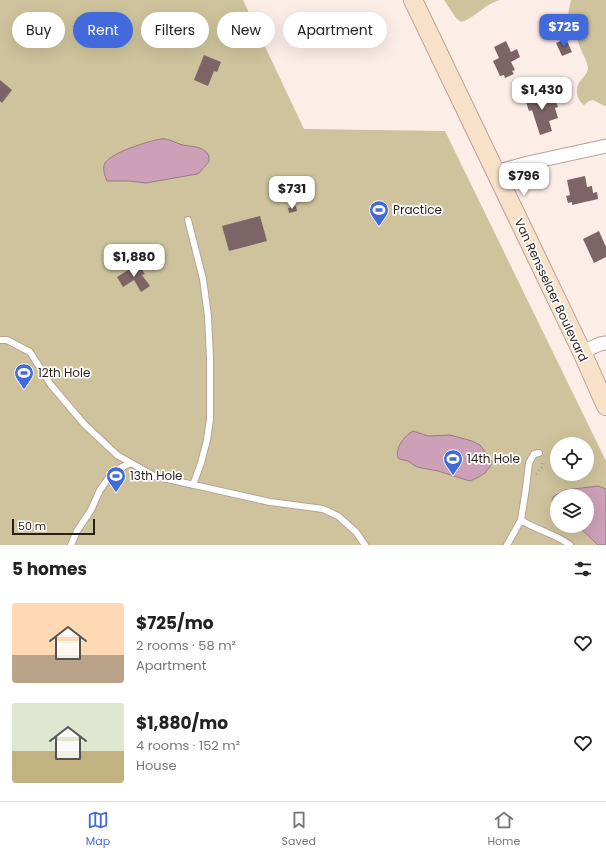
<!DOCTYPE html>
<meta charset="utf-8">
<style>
:root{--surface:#fff;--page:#f2f2f2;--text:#222;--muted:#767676;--line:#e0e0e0;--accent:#426adc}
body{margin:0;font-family:Poppins,sans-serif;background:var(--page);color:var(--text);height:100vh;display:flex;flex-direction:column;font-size:15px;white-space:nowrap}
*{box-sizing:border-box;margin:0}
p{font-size:13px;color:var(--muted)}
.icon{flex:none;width:22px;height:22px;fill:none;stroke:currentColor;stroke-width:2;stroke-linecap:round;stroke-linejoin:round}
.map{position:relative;height:545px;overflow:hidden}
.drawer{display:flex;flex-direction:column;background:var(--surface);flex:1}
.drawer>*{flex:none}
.guide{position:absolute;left:12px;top:12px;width:400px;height:36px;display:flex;gap:8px}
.buttons{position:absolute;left:550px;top:437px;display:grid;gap:8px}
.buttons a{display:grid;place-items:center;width:44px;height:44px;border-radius:50%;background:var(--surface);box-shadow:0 4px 16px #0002;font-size:20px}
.scale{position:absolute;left:12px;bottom:10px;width:83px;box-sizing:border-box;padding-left:4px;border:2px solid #281f1b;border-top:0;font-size:11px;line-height:14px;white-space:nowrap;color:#281f1b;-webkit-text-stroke:3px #fefefe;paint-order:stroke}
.price{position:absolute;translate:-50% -34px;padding:0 9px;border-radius:8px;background:#fff;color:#222;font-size:13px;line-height:26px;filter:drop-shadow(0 1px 2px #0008)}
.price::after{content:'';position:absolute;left:50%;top:24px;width:12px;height:9px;margin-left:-6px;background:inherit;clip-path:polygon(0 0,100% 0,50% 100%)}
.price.on{background:var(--accent);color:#fff}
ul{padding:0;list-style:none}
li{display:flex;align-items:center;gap:12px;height:100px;padding:0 12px}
li span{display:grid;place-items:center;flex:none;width:112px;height:80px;border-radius:4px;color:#555}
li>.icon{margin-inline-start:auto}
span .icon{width:48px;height:48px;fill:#fffc;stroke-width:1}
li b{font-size:17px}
h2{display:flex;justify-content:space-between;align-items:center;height:48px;padding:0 12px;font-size:17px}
.tag{padding:0 14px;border-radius:18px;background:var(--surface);box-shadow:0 4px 16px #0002;font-size:14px;line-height:36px}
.tag.on{background:var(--accent);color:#fff}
.tab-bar{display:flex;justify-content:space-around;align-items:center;height:56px;border-top:1px solid var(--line);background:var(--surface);font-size:11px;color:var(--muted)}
.tab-bar a{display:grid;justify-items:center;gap:2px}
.tab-bar .on{color:var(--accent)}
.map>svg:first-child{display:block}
.green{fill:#cec39c;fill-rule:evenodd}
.water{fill:#cca0b6;stroke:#9b7988}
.building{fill:#7d6567}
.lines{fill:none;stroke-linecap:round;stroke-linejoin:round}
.lane-casing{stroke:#b9a199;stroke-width:8}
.street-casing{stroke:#b9a199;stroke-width:15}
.secondary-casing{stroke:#b9a199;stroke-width:20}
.path{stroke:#a69a94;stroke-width:2;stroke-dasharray:1 3;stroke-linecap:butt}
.lane{stroke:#fff;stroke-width:6}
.street{stroke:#fff;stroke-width:13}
.secondary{stroke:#f7e1c8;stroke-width:18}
.labels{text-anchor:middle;stroke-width:3.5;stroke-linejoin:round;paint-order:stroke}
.poi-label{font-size:12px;fill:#281f1b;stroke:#fefefe;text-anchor:start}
.street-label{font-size:12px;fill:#281f1b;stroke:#fefefe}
</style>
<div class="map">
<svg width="606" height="545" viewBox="0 0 606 545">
<rect width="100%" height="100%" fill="#fcede7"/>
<!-- green -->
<path class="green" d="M0,0H243L304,129L445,131L606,461V545H0ZM557,444H587V474H557ZM557,496H587V526H557Z
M444,0H500C485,3 476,18 461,22L456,18Z
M571,0H606V106C602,105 595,101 593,100C590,100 586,103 584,105C578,101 575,92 578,85C580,80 587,75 588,69C588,64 585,58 583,54C579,46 577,38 574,30C573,26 570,23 569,19C567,13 570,6 571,0Z"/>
<!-- water -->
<path class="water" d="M161,139C169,138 175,143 183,145C193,147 204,146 209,156V161L207,164L199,173L197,174L146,183L129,181H107C105,176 103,171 104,165C108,153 149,141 161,139Z
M413,431L428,436L450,435L472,441L480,445L492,461L491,465L485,473L479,477L470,481L438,471L417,467L408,461L399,459C393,450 405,435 413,431Z
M598,486L606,489V545H598L578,526H587V496H557V508L553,505L552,499L554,496L565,490Z"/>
<!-- building -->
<path class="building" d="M566,39L572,52L562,56L556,43Z
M506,41L511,52L517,49L520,57L511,62L515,70L512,71L514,74L505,78L504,75L500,76L493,61L499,58L494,47Z
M204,55L221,62L217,72L214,71L208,86L194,80Z
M0,80L12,90L2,103L0,101Z
M540,90L543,99L554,96L558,107L555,108L558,118L549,121L552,131L540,135L532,110L529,111L524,96Z
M585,176L587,187L592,186L593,193L597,192L598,199L572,205V202L568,203L566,196L570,195L567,180Z
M296,206L297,211L289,213L288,208Z
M260,216L267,241L229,251L222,226Z
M599,231L606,247V257L594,263L583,239Z
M138,264L145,274L142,275L150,286L141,292L134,280L123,287L117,277Z"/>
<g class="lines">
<!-- lane casing -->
<g class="lane-casing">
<path id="lane" d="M188,220L203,279L208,316L210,359V419L207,440L201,463L193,485
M0,340H7L30,352L51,385L84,424L117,455L154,476L270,502L323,509L338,516L356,532L365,545
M539,453L534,454L529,463L526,488L521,520C536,530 556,534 570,545
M71,545L77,531L91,510L100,490L110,476L120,468L131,463
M507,545L521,520"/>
</g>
<!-- street casing -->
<g class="street-casing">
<path id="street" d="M495,172L528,163L606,146
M582,352L600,344L606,343"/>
</g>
<!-- secondary casing -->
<g class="secondary-casing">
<path id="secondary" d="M413,0L582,352L606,406"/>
</g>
<!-- path -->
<path class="path" d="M536,474L542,467L543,461"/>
<!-- lane -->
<use href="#lane" class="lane"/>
<!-- street -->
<use href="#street" class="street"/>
<!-- secondary -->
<use href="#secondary" class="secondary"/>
</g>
<!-- icons -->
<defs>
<g id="stadium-pin" transform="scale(1)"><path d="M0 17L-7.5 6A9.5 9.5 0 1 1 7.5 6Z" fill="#426adc" stroke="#fefefe"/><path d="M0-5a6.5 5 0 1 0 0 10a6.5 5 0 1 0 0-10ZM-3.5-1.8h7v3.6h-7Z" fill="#fff"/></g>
</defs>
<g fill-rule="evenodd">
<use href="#stadium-pin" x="379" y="210"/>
<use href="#stadium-pin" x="24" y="373"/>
<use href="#stadium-pin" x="453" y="459"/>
<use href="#stadium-pin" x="116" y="476"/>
</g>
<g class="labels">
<!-- poi labels -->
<g class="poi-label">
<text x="393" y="214">Practice</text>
<text x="38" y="377">12th Hole</text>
<text x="467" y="463">14th Hole</text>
<text x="130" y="480">13th Hole</text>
</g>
<!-- street labels -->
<g class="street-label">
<text transform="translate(551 290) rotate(65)" y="4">Van Rensselaer Boulevard</text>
</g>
</g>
</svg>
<div class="buttons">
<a><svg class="icon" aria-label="locate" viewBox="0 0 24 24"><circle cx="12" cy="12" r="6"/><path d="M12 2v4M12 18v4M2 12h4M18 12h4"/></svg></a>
<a><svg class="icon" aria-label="layers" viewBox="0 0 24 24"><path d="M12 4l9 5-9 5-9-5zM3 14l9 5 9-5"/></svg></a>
</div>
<div class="scale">50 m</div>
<b class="price on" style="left:564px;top:48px">$725</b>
<b class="price" style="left:542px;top:111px">$1,430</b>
<b class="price" style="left:524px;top:197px">$796</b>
<b class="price" style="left:292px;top:210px">$731</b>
<b class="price" style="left:134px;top:278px">$1,880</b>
<div class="guide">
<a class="tag">Buy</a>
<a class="tag on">Rent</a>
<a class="tag">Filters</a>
<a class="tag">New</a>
<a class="tag">Apartment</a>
</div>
</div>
<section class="drawer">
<h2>5 homes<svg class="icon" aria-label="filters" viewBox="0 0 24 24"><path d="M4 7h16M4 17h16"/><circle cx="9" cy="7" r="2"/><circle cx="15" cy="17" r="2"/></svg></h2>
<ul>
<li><span style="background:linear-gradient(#ffd9b3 65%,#b9a48a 0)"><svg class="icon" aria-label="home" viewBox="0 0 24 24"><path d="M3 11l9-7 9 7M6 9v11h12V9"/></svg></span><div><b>$725/mo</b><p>2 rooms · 58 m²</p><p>Apartment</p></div><svg class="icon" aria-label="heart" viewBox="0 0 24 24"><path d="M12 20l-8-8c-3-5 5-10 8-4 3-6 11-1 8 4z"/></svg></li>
<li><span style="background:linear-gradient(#dfe7d0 60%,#c2b280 0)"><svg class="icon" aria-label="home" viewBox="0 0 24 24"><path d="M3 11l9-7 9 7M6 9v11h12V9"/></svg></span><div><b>$1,880/mo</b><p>4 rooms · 152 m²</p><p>House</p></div><svg class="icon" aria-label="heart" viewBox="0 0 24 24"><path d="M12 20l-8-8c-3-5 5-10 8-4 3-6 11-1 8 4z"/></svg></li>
</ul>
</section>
<nav class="tab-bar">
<a class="on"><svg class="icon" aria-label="map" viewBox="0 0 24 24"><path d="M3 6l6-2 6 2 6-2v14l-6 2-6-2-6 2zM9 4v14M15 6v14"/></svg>Map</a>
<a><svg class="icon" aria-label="saved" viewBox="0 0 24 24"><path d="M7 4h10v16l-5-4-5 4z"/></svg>Saved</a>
<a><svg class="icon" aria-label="home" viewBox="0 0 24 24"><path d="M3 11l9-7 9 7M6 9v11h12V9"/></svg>Home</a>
</nav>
